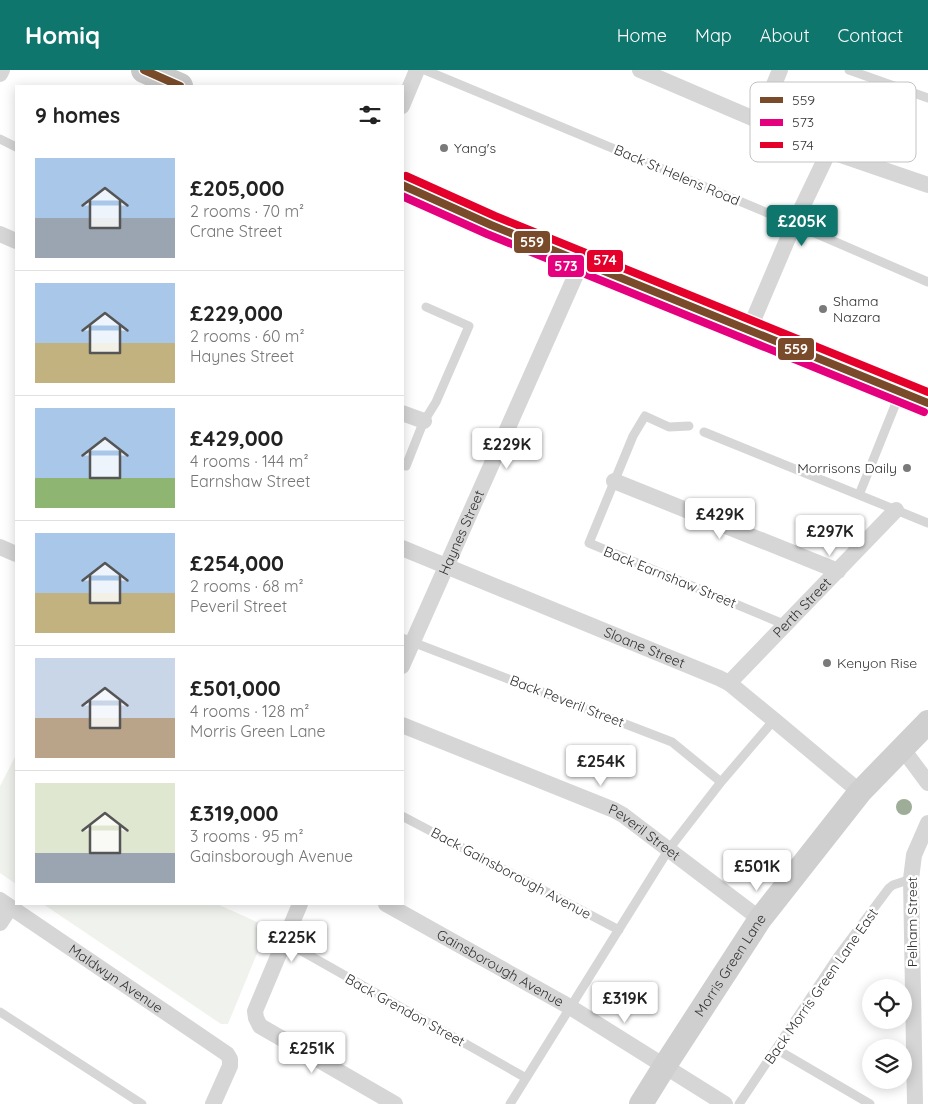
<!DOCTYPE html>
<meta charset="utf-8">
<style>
:root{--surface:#fff;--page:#f6f6f6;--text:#222;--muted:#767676;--line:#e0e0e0;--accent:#0f766e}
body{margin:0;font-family:Quicksand,sans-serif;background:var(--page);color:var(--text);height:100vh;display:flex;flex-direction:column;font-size:19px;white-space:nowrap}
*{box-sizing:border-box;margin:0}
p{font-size:16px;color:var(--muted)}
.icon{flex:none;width:28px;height:28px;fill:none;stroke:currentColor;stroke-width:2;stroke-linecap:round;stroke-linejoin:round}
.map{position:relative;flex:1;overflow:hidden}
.side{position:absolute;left:15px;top:15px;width:389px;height:820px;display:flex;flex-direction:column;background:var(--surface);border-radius:0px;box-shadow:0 2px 12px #0003}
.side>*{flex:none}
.controls{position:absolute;left:862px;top:909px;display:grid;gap:10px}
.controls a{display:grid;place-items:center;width:50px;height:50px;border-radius:50%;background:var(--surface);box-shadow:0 2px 12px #0003;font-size:25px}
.price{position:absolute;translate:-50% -42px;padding:0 11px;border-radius:5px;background:#fff;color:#222;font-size:16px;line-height:32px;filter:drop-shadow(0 1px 2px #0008)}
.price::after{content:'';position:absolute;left:50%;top:30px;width:15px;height:11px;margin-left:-8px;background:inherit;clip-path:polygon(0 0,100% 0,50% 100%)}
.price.active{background:var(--accent);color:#fff}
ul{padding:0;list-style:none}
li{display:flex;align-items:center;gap:15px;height:125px;padding:0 20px}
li+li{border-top:1px solid var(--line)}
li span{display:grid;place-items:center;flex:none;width:140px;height:100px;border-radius:0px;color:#555}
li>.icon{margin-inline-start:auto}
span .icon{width:60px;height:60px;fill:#fffc;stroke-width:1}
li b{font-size:21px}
h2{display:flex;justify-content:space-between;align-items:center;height:60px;padding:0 20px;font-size:21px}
header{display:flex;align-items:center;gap:30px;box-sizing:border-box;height:70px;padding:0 25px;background:var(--accent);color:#fff}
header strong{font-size:24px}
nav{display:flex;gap:28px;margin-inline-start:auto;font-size:18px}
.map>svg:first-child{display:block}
.green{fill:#f0f3ed}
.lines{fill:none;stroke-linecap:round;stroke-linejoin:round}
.lane{stroke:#d6d6d6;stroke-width:9}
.street{stroke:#d6d6d6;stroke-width:16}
.secondary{stroke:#cfcfcf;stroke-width:24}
.primary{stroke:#c9c9c9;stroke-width:26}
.bus-1-casing{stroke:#fff;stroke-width:11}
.bus-2-casing{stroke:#fff;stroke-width:11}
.bus-3-casing{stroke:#fff;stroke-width:11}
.bus-1{stroke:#7a4b2a;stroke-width:8}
.bus-2{stroke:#e5007d;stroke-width:8}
.bus-3{stroke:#e4002b;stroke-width:8}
.tree{fill:#9ead98}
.poi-dot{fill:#7a7a7a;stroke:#fff;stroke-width:2}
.labels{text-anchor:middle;stroke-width:5;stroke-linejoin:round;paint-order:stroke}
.poi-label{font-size:14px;fill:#323232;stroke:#fff;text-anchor:start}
.street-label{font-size:14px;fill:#323232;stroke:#fff}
.key{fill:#fff;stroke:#c2c2c2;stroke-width:1}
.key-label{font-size:14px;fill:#323232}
.line-badge{stroke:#fff;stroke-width:2}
.badge-label{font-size:14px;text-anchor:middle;font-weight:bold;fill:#fff}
</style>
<header>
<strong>Homiq</strong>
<nav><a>Home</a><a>Map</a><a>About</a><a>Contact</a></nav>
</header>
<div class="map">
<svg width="928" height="1034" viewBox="0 0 928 1034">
<rect width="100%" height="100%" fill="#fff"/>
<!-- green -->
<path class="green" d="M16,685V814L0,803V716Z
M43,834H217L268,857L228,954H221Z"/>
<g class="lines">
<!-- lane -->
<path class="lane" d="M425,0L794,154L928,212
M849,0L928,28
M0,69L16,77
M689,356L669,357L645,346L633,366L589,473L786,555
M704,362L928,453
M406,396L423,353L436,332L469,256L426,237
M859,425L900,323
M402,568L672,672L721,712
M402,746L619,860
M284,871L526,1008
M0,942L142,1034
M776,979L870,1034
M510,1034L669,779L721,712L774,650
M739,1034L838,886L889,818L893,815L911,809"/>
<!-- street -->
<g class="street">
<path d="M640,0L829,81L928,115"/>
<path d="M0,4L2,0"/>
<path d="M402,36L417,0"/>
<path d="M759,51L780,0"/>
<path d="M0,164L16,171"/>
<path d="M749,260L794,154L829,81"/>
<path d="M402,343L424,351"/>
<path d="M614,411L838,501"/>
<path d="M0,477L16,484"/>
<path id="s1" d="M402,478L719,608L729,613L774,650L860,722"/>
<path id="s2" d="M402,596L582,191"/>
<path id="s3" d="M729,613L896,440"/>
<path id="s4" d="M402,655L614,740L623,745L760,849"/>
<path d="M902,678L928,713"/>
<path id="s5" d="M0,830L227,984L230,989V996L213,1034"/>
<path d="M300,834L255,941L256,948L260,956L395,1034"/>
<path id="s6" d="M386,834L570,937L725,1034"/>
<path d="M0,853L10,838"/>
<path d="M915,1034L911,809L914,785L928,753"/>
</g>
<!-- secondary -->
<path class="secondary" id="s7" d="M641,1034L664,997L760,849L860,722L928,652"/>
<!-- primary -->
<path class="primary" d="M144,0L180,16
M402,115L491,155L928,333"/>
<!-- bus-1 casing -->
<g class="bus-1-casing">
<path id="bus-1" d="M144,0L180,16
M402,115L491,155L928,333"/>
</g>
<!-- bus-2 casing -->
<g class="bus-2-casing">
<path id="bus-2" d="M402,126L487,164L924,342"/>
</g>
<!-- bus-3 casing -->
<g class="bus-3-casing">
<path id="bus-3" d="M406,106L495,146L928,322"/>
</g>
<!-- bus-1 -->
<use href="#bus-1" class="bus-1"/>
<!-- bus-2 -->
<use href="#bus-2" class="bus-2"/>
<!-- bus-3 -->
<use href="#bus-3" class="bus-3"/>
</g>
<!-- trees -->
<circle class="tree" cx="904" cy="737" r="8"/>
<!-- markers -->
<g class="poi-dot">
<circle cx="444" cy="78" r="5"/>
<circle cx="823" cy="239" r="5"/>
<circle cx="907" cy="398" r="5"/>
<circle cx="827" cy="593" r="5"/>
</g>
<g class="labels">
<!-- poi labels -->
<g class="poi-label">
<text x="454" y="83">Yang's</text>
<text x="833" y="236">Shama<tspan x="833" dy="16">Nazara</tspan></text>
<text x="897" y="403" text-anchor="end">Morrisons Daily</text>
<text x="837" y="598">Kenyon Rise</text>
</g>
<!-- street labels -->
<g class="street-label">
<text transform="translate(677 105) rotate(23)" y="5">Back St Helens Road</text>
<text dy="5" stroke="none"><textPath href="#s2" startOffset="146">Haynes Street</textPath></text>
<text transform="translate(670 507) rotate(22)" y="5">Back Earnshaw Street</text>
<text dy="5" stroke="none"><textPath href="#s3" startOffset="105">Perth Street</textPath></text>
<text dy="5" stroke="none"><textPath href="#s1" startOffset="262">Sloane Street</textPath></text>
<text transform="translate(567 631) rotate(21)" y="5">Back Peveril Street</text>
<text dy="5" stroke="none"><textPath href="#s4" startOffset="266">Peveril Street</textPath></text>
<text transform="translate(511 803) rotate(28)" y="5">Back Gainsborough Avenue</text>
<text transform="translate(912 852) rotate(-90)" y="5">Pelham Street</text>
<text dy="5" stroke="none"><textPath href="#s7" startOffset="165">Morris Green Lane</textPath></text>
<text dy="5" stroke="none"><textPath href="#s6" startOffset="131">Gainsborough Avenue</textPath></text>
<text dy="5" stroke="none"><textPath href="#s5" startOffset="140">Maldwyn Avenue</textPath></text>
<text transform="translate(821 916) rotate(-55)" y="5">Back Morris Green Lane East</text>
<text transform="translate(405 940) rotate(29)" y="5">Back Grendon Street</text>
</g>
</g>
<!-- legend -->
<rect x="750" y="12" width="166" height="80" rx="8" class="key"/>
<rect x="760" y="27" width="23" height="6" fill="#7a4b2a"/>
<rect x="760" y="49" width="23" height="7" fill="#e5007d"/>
<rect x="760" y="72" width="23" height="6" fill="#e4002b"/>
<g class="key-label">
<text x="792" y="35">559</text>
<text x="792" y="57">573</text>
<text x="792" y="80">574</text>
</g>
<g class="line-badge">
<rect x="513" y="160" width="38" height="24" rx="5" fill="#7a4b2a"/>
<rect x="586" y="179" width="38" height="24" rx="5" fill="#e4002b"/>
<rect x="547" y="184" width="38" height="24" rx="5" fill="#e5007d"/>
<rect x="777" y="267" width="38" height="24" rx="5" fill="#7a4b2a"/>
</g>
<g class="badge-label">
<text x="532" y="177">559</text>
<text x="605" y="195">574</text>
<text x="566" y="201">573</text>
<text x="796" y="284">559</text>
</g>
</svg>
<div class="controls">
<a><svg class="icon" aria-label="locate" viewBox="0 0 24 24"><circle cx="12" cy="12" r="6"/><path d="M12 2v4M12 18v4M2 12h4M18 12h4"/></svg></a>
<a><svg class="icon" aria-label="layers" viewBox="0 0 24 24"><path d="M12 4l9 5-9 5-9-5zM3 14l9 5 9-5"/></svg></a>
</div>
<b class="price active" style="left:802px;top:177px">£205K</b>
<b class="price" style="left:507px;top:400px">£229K</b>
<b class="price" style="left:720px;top:470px">£429K</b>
<b class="price" style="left:830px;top:487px">£297K</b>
<b class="price" style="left:601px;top:717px">£254K</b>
<b class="price" style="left:757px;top:822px">£501K</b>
<b class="price" style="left:292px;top:893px">£225K</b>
<b class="price" style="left:625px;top:954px">£319K</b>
<b class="price" style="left:312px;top:1004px">£251K</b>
<section class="side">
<h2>9 homes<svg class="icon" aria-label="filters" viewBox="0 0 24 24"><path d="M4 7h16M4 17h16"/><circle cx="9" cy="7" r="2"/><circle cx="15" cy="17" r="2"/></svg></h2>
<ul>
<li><span style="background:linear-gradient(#a9c7e8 60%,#9aa5b1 0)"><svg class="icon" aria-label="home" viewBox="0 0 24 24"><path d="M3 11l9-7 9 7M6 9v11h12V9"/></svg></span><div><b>£205,000</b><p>2 rooms · 70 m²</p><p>Crane Street</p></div></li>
<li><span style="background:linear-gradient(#a9c7e8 60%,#c2b280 0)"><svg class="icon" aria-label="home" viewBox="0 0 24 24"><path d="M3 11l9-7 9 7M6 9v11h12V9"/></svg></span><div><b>£229,000</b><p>2 rooms · 60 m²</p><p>Haynes Street</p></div></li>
<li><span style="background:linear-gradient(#a9c7e8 70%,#8fb573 0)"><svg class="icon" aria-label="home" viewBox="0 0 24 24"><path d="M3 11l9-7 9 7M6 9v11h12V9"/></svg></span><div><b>£429,000</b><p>4 rooms · 144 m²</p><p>Earnshaw Street</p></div></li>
<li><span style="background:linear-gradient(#a9c7e8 60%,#c2b280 0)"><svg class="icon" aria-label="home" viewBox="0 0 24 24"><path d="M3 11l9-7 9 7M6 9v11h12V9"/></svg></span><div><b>£254,000</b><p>2 rooms · 68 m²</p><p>Peveril Street</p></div></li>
<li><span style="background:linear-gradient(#c9d6e8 60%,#b9a48a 0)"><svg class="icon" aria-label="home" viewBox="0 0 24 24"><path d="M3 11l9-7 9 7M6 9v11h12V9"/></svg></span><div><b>£501,000</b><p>4 rooms · 128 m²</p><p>Morris Green Lane</p></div></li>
<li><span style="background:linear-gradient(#dfe7d0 70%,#9aa5b1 0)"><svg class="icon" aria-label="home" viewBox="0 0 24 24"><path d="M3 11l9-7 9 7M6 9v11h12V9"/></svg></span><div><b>£319,000</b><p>3 rooms · 95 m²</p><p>Gainsborough Avenue</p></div></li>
</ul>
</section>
</div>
